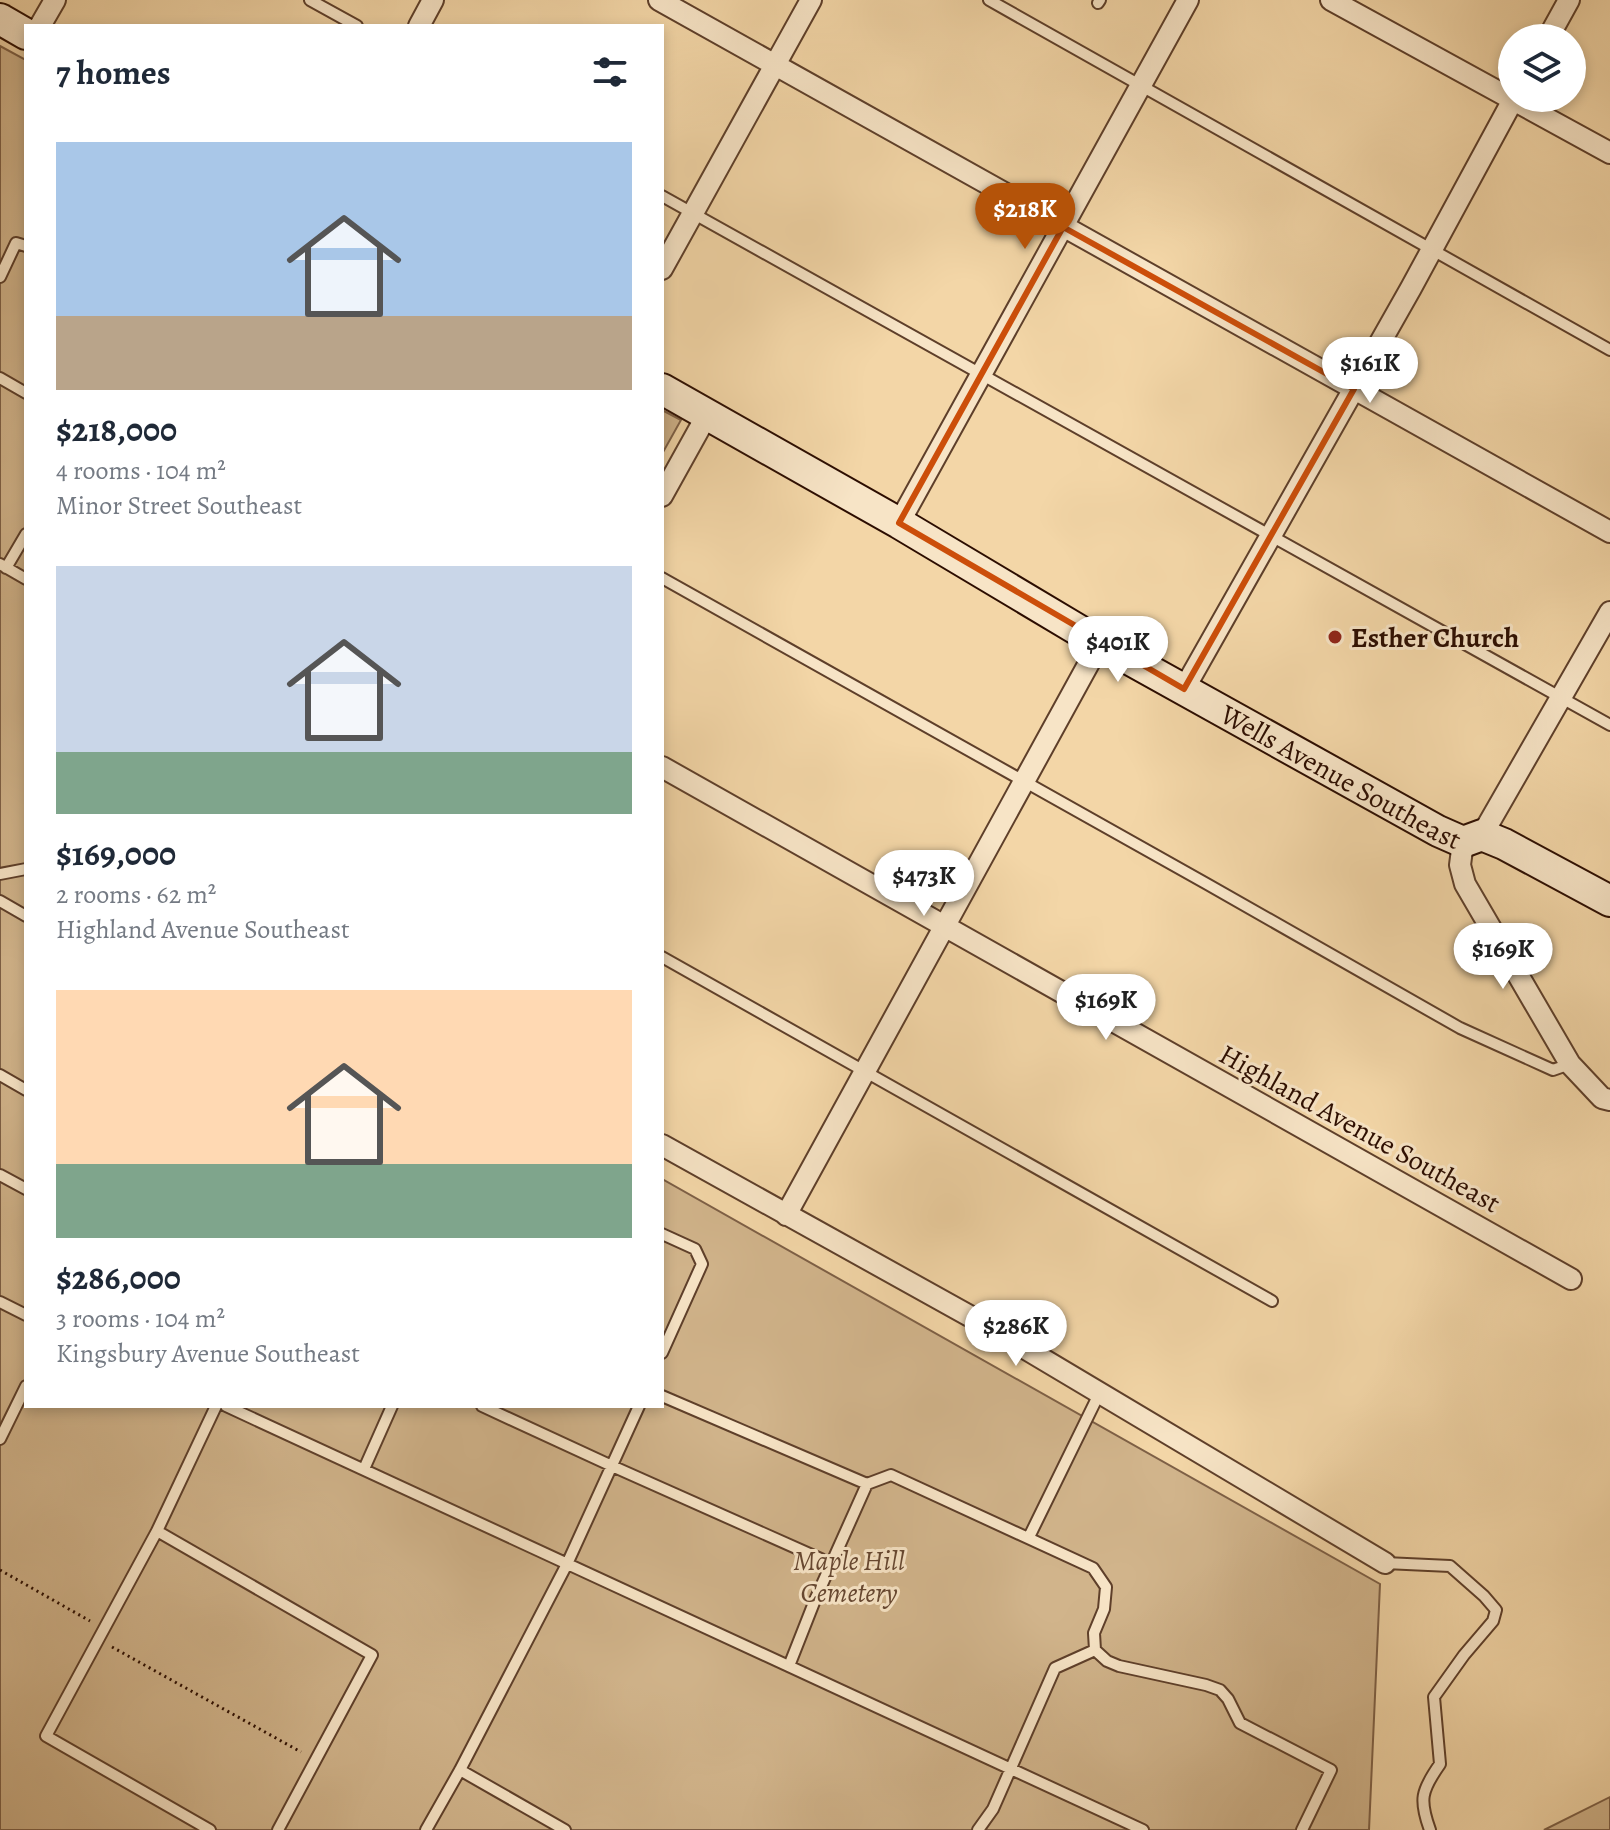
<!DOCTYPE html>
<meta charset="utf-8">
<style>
:root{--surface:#fff;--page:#f2f2f3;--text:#1f2937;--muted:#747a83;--accent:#b45309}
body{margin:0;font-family:Alegreya,serif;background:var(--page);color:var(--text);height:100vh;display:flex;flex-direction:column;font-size:30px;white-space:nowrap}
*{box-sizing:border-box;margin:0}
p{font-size:26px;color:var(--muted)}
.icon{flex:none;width:44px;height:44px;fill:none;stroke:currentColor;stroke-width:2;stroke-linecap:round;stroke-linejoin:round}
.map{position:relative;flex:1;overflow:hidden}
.sheet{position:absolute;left:24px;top:24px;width:640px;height:1384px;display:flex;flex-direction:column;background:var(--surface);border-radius:0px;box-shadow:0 4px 12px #0003}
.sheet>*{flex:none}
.tools{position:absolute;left:1498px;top:24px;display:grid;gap:16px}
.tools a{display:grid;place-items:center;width:88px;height:88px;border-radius:50%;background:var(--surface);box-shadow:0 4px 12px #0003;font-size:40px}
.price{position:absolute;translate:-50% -68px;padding:0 18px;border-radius:28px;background:#fff;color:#222;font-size:26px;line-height:52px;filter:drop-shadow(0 2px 4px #0008)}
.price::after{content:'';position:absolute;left:50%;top:48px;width:24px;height:18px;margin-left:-12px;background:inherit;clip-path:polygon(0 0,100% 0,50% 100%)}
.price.selected{background:var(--accent);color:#fff}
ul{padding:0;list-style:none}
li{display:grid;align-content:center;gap:16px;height:424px;padding:0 32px}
li span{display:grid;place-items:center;height:248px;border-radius:0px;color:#555}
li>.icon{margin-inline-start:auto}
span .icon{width:144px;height:144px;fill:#fffc;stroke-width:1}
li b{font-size:34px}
h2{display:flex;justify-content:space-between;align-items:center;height:96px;padding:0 32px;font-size:34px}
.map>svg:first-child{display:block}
.green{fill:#d1b48b;stroke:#7e6046;stroke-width:2}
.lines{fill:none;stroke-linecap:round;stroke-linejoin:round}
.lane-casing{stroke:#5e3f2a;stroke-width:14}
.street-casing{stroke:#5e3f2a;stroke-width:24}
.secondary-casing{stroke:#2c0d00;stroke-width:34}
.path{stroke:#2c0d00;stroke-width:3;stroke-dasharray:2 4;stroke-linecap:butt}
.lane{stroke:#f7e4c6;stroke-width:10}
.street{stroke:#f7e4c6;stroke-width:20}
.secondary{stroke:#f7e4c6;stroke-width:30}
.marked{fill:none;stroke:#cc4e0a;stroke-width:6;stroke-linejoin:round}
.poi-dot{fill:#8f2418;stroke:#f7e4c6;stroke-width:3}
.labels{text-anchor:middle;stroke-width:6;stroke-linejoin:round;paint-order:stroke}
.poi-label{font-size:28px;font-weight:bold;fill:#2c0d00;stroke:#f7e4c6;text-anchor:start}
.street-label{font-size:28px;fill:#2c0d00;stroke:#f7e4c6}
.park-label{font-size:28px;font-style:italic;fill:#664731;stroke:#f7e4c6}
</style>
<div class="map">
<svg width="1610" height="1830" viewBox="0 0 1610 1830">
<rect width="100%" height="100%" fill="#f3d6a7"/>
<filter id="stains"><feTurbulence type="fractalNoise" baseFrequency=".0025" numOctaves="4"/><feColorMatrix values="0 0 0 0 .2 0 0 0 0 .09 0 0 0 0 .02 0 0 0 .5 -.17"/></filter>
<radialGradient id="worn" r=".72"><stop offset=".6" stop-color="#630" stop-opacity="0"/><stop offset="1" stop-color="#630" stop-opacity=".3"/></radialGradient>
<!-- green -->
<path class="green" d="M0,46L26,60V1406H662V1179L1380,1584L1369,1830H0Z
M662,410L681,420L662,454Z
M1610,1797V1830H1544Z"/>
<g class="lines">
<!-- lane casing -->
<g class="lane-casing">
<path id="lane" d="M310,0L357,26
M989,0L1610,350
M1098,3L1100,0
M662,196L1610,725
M0,277L16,243L26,246
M0,378L26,393
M0,564L26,579
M6,568L26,534
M662,578L1207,884L1460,1028L1553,1070L1570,1064
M0,874L26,869
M0,901L26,916
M662,957L1272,1301
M0,1075L26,1090
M0,1175L26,1189
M662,1234L695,1249L702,1264L662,1353
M0,1302L26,1315
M662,1396L867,1484L891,1475L1093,1568L1106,1587L1104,1609L1094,1633L1095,1650L1107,1661L1119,1666L1206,1685L1220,1690L1228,1699L1240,1723L1331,1770L1302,1830
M226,1406L1143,1830
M482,1406L612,1466L832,1564
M0,1439L26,1386
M364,1469L392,1406
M157,1531L216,1406
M1029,1537L1100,1392
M1385,1563L1450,1566L1484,1596L1496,1610L1493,1621L1464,1655L1434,1697L1440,1764C1421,1791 1419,1800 1430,1830
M789,1666L815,1600L867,1484
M460,1770L565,1830
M210,1830L46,1736L157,1531L372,1655L278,1830
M426,1830L460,1770L567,1564L639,1406
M978,1830L993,1809L1055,1668L1095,1650"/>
</g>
<!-- street casing -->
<g class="street-casing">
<path id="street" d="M659,0L1610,532
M1331,0L1610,153
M40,26L55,0
M419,26L433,0
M1548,38L1569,0
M662,269L811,0
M662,496L707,415
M899,523L1188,0
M1184,689L1411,288L1514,98
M662,767L1571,1279
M1482,835L1610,612
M1463,842L1460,865L1465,884L1570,1064L1602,1098L1610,1100
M662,1145L984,1324L1385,1563
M786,1215L1100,643"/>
</g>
<!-- secondary casing -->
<g class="secondary-casing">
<g id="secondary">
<path d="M0,19L26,34"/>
<path id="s1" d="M662,389L899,523L1100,643L1438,831L1463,842L1482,835L1504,844L1610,901"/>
</g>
</g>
<!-- path -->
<path class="path" d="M0,1570L90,1621
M112,1647L301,1752"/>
<!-- lane -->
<use href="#lane" class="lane"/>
<!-- street -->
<use href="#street" class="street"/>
<!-- secondary -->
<use href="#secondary" class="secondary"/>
</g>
<!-- marked area -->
<path class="marked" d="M1063,227L1354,389L1184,689L899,523Z"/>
<!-- markers -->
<circle class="poi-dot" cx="1335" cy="637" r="8"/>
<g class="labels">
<!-- poi labels -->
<g class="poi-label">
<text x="1351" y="647">Esther Church</text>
</g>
<!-- street labels -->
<g class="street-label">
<text dy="10" stroke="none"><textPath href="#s1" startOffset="782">Wells Avenue Southeast</textPath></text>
<text transform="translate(1360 1128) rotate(29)" y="10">Highland Avenue Southeast</text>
</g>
<!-- park labels -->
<g class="park-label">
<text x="849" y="1570">Maple Hill<tspan x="849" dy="32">Cemetery</tspan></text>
</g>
</g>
<rect width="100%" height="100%" filter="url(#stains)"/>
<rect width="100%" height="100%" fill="url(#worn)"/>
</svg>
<div class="tools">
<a><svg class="icon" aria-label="layers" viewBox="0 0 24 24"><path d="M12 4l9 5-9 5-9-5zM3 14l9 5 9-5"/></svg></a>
</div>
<b class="price selected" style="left:1025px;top:251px">$218K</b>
<b class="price" style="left:1370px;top:405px">$161K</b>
<b class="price" style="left:1118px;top:684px">$401K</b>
<b class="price" style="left:924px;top:918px">$473K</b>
<b class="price" style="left:1503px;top:991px">$169K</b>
<b class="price" style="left:1106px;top:1042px">$169K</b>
<b class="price" style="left:1016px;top:1368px">$286K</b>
<section class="sheet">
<h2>7 homes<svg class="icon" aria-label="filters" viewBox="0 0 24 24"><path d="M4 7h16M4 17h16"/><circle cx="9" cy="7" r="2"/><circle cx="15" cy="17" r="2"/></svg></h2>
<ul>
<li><span style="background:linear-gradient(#a9c7e8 70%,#b9a48a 0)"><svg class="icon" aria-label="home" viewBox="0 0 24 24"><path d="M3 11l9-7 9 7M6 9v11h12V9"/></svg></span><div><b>$218,000</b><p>4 rooms · 104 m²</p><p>Minor Street Southeast</p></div></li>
<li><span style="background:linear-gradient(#c9d6e8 75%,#7fa58c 0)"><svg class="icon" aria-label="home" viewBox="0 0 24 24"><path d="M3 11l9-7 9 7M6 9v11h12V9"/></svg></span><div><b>$169,000</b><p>2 rooms · 62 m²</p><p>Highland Avenue Southeast</p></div></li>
<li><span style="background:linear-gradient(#ffd9b3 70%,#7fa58c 0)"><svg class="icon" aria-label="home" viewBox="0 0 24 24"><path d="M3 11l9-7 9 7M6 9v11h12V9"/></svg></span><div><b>$286,000</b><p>3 rooms · 104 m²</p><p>Kingsbury Avenue Southeast</p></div></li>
</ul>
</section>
</div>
